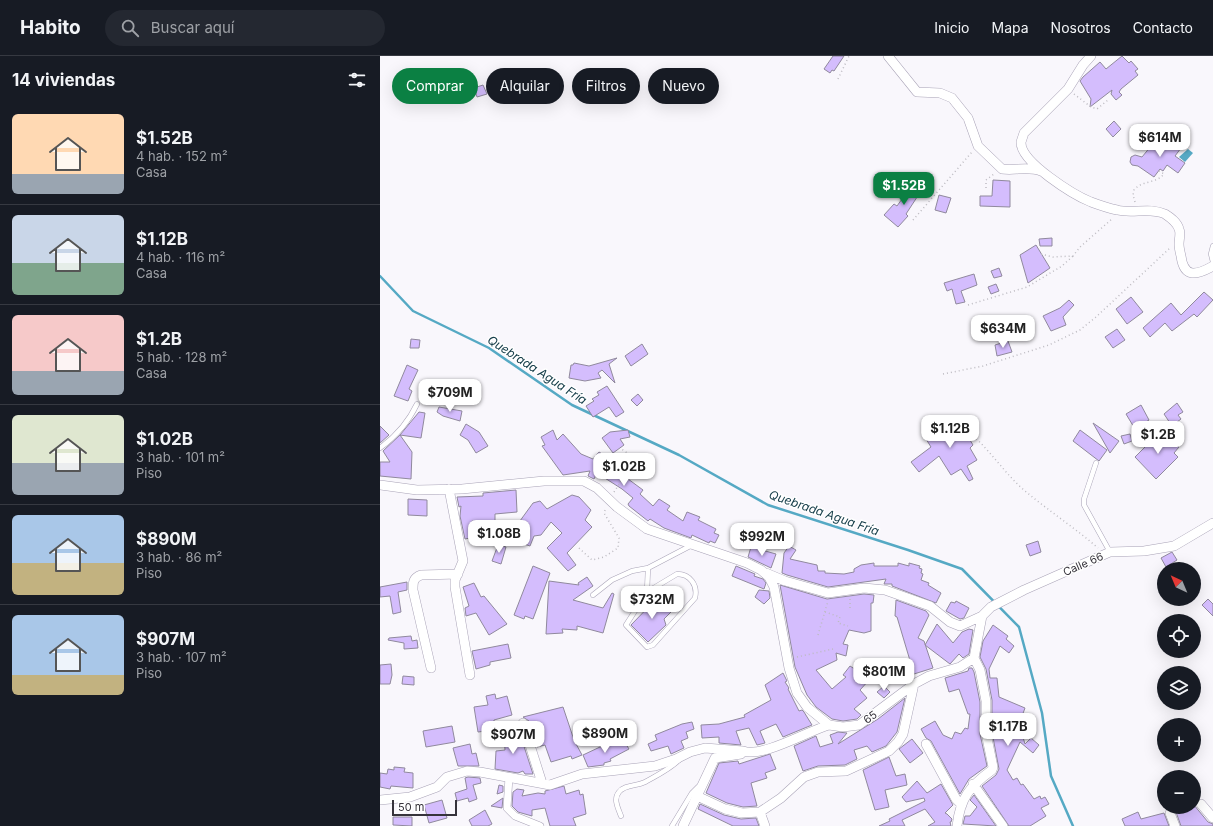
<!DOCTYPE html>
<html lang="es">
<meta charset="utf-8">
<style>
:root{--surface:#171b24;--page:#242831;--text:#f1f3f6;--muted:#9ea1a6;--line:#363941;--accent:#0b8043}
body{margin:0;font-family:Inter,sans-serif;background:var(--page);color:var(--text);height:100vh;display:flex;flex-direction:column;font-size:15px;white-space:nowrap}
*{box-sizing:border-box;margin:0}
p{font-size:13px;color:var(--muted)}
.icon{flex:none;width:22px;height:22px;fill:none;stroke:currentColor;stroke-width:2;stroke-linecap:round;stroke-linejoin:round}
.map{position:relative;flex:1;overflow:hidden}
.details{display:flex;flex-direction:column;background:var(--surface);width:380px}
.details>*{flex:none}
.guide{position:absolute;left:12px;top:12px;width:380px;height:36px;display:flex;gap:8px}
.needle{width:26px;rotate:316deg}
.fabs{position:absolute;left:777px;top:506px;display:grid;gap:8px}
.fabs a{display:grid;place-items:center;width:44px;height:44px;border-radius:50%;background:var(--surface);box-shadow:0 4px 16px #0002;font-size:20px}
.scale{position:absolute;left:12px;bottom:10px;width:65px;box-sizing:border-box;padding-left:4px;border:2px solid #36333b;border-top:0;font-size:11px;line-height:14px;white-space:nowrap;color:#36333b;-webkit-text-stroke:3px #fff;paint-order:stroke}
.price{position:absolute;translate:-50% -34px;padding:0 9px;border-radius:8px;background:#fff;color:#222;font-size:13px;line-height:26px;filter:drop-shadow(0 1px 2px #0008)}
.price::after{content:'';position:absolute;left:50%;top:24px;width:12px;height:9px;margin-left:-6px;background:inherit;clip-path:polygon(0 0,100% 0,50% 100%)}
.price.selected{background:var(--accent);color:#fff}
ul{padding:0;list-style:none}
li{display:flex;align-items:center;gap:12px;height:100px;padding:0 12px}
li+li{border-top:1px solid var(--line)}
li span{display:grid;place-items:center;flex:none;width:112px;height:80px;border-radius:6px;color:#555}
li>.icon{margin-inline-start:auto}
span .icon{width:48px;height:48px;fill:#fffc;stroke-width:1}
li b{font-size:17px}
h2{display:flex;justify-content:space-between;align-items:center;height:48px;padding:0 12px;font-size:17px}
.pill{padding:0 14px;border-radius:18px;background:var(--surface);box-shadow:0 4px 16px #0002;font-size:14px;line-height:36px}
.pill.selected{background:var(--accent);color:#fff}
header{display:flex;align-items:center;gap:24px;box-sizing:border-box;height:56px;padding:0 20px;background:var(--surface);border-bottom:1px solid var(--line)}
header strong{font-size:19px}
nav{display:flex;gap:22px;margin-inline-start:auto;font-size:14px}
.search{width:280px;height:36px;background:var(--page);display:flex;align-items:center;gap:10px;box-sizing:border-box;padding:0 14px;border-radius:22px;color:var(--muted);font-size:15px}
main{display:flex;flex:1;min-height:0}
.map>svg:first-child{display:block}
.water{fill:#55a9c4}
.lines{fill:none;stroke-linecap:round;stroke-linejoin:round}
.stream{stroke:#55a9c4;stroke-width:2.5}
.building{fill:#d4bdfd;stroke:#90899d}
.service-casing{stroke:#a9a3b7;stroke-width:5.5}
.pedestrian-casing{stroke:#a9a3b7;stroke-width:8}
.minor-casing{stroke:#a9a3b7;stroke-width:10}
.path{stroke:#bdbbc1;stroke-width:1.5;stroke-dasharray:1 3;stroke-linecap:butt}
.service{stroke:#fff;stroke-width:4.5}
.pedestrian{stroke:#fff;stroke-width:7}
.minor{stroke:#fff;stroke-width:9}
.labels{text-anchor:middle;stroke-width:3;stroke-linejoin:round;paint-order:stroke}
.street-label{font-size:11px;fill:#36333b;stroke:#fff}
.water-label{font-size:12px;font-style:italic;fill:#19404c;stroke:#fff}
</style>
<header>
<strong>Habito</strong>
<div class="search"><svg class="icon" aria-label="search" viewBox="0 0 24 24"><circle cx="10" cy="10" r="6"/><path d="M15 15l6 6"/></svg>Buscar aquí</div>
<nav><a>Inicio</a><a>Mapa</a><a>Nosotros</a><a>Contacto</a></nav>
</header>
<main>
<section class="details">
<h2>14 viviendas<svg class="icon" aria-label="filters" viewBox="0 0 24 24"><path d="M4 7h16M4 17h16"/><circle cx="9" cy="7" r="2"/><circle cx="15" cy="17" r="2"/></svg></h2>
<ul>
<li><span style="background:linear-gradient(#ffd9b3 75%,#9aa5b1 0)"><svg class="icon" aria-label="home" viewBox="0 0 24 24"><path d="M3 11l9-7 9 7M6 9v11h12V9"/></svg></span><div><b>$1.52B</b><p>4 hab. · 152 m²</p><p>Casa</p></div></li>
<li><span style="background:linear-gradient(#c9d6e8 60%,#7fa58c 0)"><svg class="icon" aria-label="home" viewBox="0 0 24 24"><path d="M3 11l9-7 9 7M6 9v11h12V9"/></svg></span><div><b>$1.12B</b><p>4 hab. · 116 m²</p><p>Casa</p></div></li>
<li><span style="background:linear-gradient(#f6c9c9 70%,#9aa5b1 0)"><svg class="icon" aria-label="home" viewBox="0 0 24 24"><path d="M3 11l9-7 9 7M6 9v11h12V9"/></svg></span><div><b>$1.2B</b><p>5 hab. · 128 m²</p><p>Casa</p></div></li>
<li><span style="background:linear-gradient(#dfe7d0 60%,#9aa5b1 0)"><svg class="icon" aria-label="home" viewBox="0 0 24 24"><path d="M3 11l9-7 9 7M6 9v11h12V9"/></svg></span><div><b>$1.02B</b><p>3 hab. · 101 m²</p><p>Piso</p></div></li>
<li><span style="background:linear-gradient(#a9c7e8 60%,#c2b280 0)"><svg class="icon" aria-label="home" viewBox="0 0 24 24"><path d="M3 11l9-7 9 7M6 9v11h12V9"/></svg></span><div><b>$890M</b><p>3 hab. · 86 m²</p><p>Piso</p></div></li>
<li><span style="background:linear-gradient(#a9c7e8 75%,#c2b280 0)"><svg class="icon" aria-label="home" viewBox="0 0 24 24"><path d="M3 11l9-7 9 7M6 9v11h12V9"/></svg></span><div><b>$907M</b><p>3 hab. · 107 m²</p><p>Piso</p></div></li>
</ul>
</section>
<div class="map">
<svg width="833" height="770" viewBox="0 0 833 770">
<rect width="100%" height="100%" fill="#f9f7fc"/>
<!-- water -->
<path class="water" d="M808,93L813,97L805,106L799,101Z"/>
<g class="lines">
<!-- stream -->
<path class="stream" d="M0,220L33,255L109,292L192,349L299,399L388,449L528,494L582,513L639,571L662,657L671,720L693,770"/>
</g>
<!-- building -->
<path class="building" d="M453,0H464L454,15L452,14L450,17L444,13Z
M742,0L749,7L751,5L758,13L755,15L758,19L741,33L739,36L742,39L736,44L731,38L732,34L710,51L711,43L700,25L703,21L720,6L726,13Z
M93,27L94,32L103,29L107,38L97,41L95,34L96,37L84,42L80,31Z
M734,65L741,73L733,81L726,73Z
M792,79L804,88L795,100L805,107L798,117L787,109L783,115L780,113L774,121L758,110L752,109L750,106L751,101L755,99L762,101L771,90L776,94L780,89L782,91Z
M613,124L630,125V151L600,150V140H612Z
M534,126L543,132L526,158L528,160L518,171L504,159L514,148L517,150Z
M559,139L571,142L566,157L555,154Z
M672,182V190H660L659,183Z
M656,189L670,212L648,227L640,199Z
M619,212L622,220L614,222L611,215Z
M594,218L597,229L581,235L585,246L576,248L572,233L567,235L564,227Z
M616,228L619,235L611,238L608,231Z
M824,236L833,244L817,261L814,258L792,275L785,267L770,281L763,272L791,247L801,259Z
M751,241L763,256L747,268L736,253Z
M689,244L694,249L683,261L686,269L671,275L663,260L680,252Z
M737,273L745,284L733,292L725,281Z
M31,283L40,284L39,292H30Z
M628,285L632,296L617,300L615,289Z
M262,288L268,298L251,310L245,300Z
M237,302L229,308L235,327L222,314L218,317L221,322L205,325L189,322L191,309H193L194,307L209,310Z
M27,309L38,314L29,333L32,335L28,345L14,340Z
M227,330L244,356L236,361L229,351L213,361L206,350L214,345L212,343L219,339L217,336Z
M258,338L263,344L257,350L251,344Z
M797,347L803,356L798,359L801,363L792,370L784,358Z
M761,349L769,364L755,373L746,358Z
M59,351L82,355L80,365L63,360L57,356Z
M39,356L45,357L41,382L20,379Z
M586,360L593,371L585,376L593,389L590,392L597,404L587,410L593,423L589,425L581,413L571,419L559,400L539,416L531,406L551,391L546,383Z
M713,367L739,385L730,397Z
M86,368L99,376L108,390L96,397L88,384L80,379Z
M0,370L9,379L0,387Z
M173,374L177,384L183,378L201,398L213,403L219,396L247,414L244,420L263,434L260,438L273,450L279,443L290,450L287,454L303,465L307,456L320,461L318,464L336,473L334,477L339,479L335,487L330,485L329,487L312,479L311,482L284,472L270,463L268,465L249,450L248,448L253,442L242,433L217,417L214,423L208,420L210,415L183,419L162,390L165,389L161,381Z
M248,374L250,381L240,383L244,389L233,397L222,382L230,376Z
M700,374L727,394L719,405L693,385Z
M750,378L752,385L744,388L741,380Z
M20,379L32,396L31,423L0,420V406H10L3,395Z
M777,379L782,384L787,379L799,391L794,397L798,401L776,423L755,401Z
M136,434L137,456L115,458V466L92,465L94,477L90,478V482L85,483L80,460L81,450L79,451L77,441L103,440V437Z
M192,439L199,441L211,454L205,464L212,471L187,497L196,509L188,515L167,492L182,477L171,466L161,479L154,480L150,490L144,488L147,480L135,477L137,469L153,447L160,445L167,453Z
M28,443L47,444V460L28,459Z
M110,470L118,471L116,484H109Z
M658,485L661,496L650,500L646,489Z
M118,489L126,491L121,508L112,505Z
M409,490L416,494L410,503L437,509L438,515H445V517L464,518L474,516V513L481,509L494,507V510H518V507L529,510V507L540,510L539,512L542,513L541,517L543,518L541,524L549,527L548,529L561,537L556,547L512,530V528H504L506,523L448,531L407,519L402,517L404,497Z
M371,491L396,498L391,512L368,501Z
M792,496L797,504L786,511L781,502Z
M153,510L170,517L153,563L145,560L144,563L134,559Z
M356,510L375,518L374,520L383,523L386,527L384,533L352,520Z
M207,521L213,530L193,544L223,552L232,537L234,538L223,577L197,570V574L182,573L183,577L166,578L169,525L199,529L198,527Z
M27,526V534L18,536L21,556L13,558L10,540L0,541V531Z
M94,527L101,541L104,540L127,568L109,579L96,557L86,560L85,552L89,550L83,531Z
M400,529L447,543L484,538L494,539L493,547H491V575L484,577L469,574L463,588L468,589L466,600L456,597L457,604L436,614L452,633L466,621L463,619L470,610L490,623L480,634L487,642L474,653L481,659L477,663L463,665L452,663L436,651L427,639L415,611Z
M379,534L389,535L390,542L384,548L375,541Z
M278,541L291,556L284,563L286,569L268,586L251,569Z
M828,543L833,548V560L822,549Z
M516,544L546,555L549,559L538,582L544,585L553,612L534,618L517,561L515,560Z
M576,545L589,552L584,562L580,563L566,555L571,546L575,547Z
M557,568L573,587L582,576L589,573L593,574L589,598L583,602L579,598L570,608L545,589Z
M613,569L628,580L626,583L634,590L629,597L620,590L609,613L610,622H617L619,641L645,652L639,668L645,688L651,682L659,689L653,697L640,686L627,714L633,724L637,722L641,729L643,728L654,743L660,740L661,743L665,741L669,748L661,752L666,760L650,770H629L602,730L616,719L619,713L612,676V644L606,613L600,601L603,585Z
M31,580L32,585L37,584L38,592L24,593V587L8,584L9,582Z
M128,588L131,602L110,606V609L96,613L92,595Z
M11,608L12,619L10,628H0V609Z
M589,612H592L594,616L600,646V678L607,710L589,723L580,738L551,685L546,682L541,673L555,665L563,679L572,683L575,676L581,678L585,672L588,673L590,658H588L579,633L569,636L565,622L588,615Z
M403,617L407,625L405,626L409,632L408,633L419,655L422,654L424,656L432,669L403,681L396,668L380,675L385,687L377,689L369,672L356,675L361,689L339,687V681L322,682L321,669L339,668L365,661L364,659L391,644L385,629Z
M23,620L34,621V629L22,628Z
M504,630L510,636L504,642L497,636Z
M115,638L116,643L127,640L132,659L114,664L113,680H106V675L98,676L94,651L108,649L106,640Z
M525,642L517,676L506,690L492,696L487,690L474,694L477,703L465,709L438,710L423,715L414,690L436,680L440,691L453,687L450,679L458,676L467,677L458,688L498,663Z
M183,651L194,684L202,699L192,703L191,700L171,706L165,689L157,691L149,665L143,661Z
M312,666L314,673L306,676L308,682L301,685L304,692L291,698L288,690L271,695L268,688L277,684L275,679L302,668Z
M72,670L75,686L46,691L43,675Z
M139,675L153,718H145L143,715L138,717L115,713L116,695L125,694L124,676Z
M242,682L249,693L230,703L231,705L224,707V709L208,711L203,699L220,691L230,689Z
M532,683L543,697L530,707L519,693Z
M90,688L92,698L96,697L99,710H78L73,692Z
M390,698L396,713L385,717L387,722L371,727L377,750L363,751L347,747L326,737L339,707L358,705L359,708Z
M509,701L516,720L525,718L527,729L505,734L509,751L495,754L483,714Z
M14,711L25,712L24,716L33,717V732L11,730L10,733L0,731V717L7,718L8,713L14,714Z
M88,721L100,722L101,727L93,729L97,743L89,746L88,742L77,745L75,737L87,733L85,722Z
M537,725L547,737L561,728L573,749L565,757L567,758L572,763L571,766H570L571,770H548L555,766L545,753L522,764L525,770H499L510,765L509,763L545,745L544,742L526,746L522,741Z
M119,729L123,730V736L117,738Z
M184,730L186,738L199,734L200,739L203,738L206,758L193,762L196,770H170L165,752L152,754V760L138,756L132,750L133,736L137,733L144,734L142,740L158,737L165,738V735Z
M594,739L616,770L583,768L585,760H590L597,751L590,744Z
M123,742L122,752L111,750Z
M62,744L67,762L49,767L44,749Z
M320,748L344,759L361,763L376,762L379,770H353L318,753Z
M814,749L828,766L833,768V770H801L796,756L814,751Z
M105,754L112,768L108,770H92L89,764Z
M758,756L761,763L784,757L789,770H745L742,763Z
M13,761H32V770L13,769Z"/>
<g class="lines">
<!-- service casing -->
<g class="service-casing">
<path id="service" d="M833,190L831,198L833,206
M0,392C15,381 29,365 37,348
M716,407L704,443V449L730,496
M267,536L297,518C310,518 318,529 315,542L273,589L267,591L246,569L267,536L268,512
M213,539L232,524L252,515L268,512L312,489
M241,760C238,752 233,743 239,736C244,729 257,730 265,726C276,720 290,713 299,704
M292,770L312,737L318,731"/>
</g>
<!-- pedestrian casing -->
<g class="pedestrian-casing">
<path id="pedestrian" d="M129,721L127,752L135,760L160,770"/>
</g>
<!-- minor casing -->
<g class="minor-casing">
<path id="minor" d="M508,0L537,36L560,37L572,42L588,62L598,90L622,113C635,115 648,110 661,115
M711,0L703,9L688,33L644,77C643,80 642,83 641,86C640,106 694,139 711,146C719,149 728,152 737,154C753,158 769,151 785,158C791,162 797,166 799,173C801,177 799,183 799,188C799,192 800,196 801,200C804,223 817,219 833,210
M0,429L37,434L82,433L164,425H204L217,432L237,451L267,473L367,507L381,514L389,521L394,531L409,612L417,637L427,651L449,669L463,671L479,669L534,628L549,620L580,611L594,602L602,560
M69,433L83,505L75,524V531L90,619
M386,517L405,525L448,537L484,532L505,534L550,550L570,566L580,570L602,560L611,551L644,534L730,496L764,495L794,490L833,467
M51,612L33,534C33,526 33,522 41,519L78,518
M143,667L162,727
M546,688L576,743L582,749
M593,728L623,770
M317,740L345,753L362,757L380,756L401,742L424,721L438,716L466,715L509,695L518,686L523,678L534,628
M0,744L30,741L57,731L67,721L87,715L100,716L170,729L202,718L275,710L296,703L310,696L325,692L363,695
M821,748L833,762
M380,756L385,770
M790,757L795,770
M303,770L335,702L361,698L363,695C382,702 428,675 449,669
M577,770C580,742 590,730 612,714L613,711L606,677V645L600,614L594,602"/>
</g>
<!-- path -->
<path class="path" d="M458,23L469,0
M694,38L711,51L717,53L728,44
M606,132V124L614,118
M755,146L753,139L754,134C762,124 776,128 784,118L779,115
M533,164L592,96
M661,198L673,201L693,200L700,191L733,162
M588,249L647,231L682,210L693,200
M563,318L603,310L669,289L700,274L716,261L790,192
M583,380L590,377C611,395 625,418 645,435C669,455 695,472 718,492
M240,402L245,396
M234,436L248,415L253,401L240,392
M199,492L212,504L224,501L238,492L239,482L224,457L226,452
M470,543V555
M445,556L460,561L458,567L468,570
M438,579L448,545
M417,601L453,593"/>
<!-- service -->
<use href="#service" class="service"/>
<!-- pedestrian -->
<use href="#pedestrian" class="pedestrian"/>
<!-- minor -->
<use href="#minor" class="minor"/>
</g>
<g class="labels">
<!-- street labels -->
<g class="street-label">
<text transform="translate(703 508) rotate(-24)" y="4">Calle 66</text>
<text transform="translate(490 661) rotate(-36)" y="4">65</text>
</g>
<!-- water labels -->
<g class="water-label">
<text transform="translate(157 314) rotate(33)" y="4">Quebrada Agua Fría</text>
<text transform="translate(444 457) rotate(19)" y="4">Quebrada Agua Fría</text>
</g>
</g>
</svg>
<div class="fabs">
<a><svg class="needle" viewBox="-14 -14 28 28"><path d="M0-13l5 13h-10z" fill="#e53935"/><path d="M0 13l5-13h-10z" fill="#9ea1a6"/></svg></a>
<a><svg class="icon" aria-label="locate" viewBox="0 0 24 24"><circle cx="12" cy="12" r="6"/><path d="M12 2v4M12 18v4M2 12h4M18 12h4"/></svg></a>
<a><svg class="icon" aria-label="layers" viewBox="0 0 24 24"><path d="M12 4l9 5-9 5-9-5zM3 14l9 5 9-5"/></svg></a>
<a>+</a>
<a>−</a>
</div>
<div class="scale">50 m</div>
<b class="price" style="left:780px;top:102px">$614M</b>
<b class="price selected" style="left:524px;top:150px">$1.52B</b>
<b class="price" style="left:623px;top:293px">$634M</b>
<b class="price" style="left:70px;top:357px">$709M</b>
<b class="price" style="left:570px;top:393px">$1.12B</b>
<b class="price" style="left:778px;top:399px">$1.2B</b>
<b class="price" style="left:244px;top:431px">$1.02B</b>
<b class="price" style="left:119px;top:498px">$1.08B</b>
<b class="price" style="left:382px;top:501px">$992M</b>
<b class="price" style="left:272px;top:564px">$732M</b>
<b class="price" style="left:504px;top:636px">$801M</b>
<b class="price" style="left:628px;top:691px">$1.17B</b>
<b class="price" style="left:225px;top:698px">$890M</b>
<b class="price" style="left:133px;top:699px">$907M</b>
<div class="guide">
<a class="pill selected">Comprar</a>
<a class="pill">Alquilar</a>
<a class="pill">Filtros</a>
<a class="pill">Nuevo</a>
</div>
</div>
</main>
